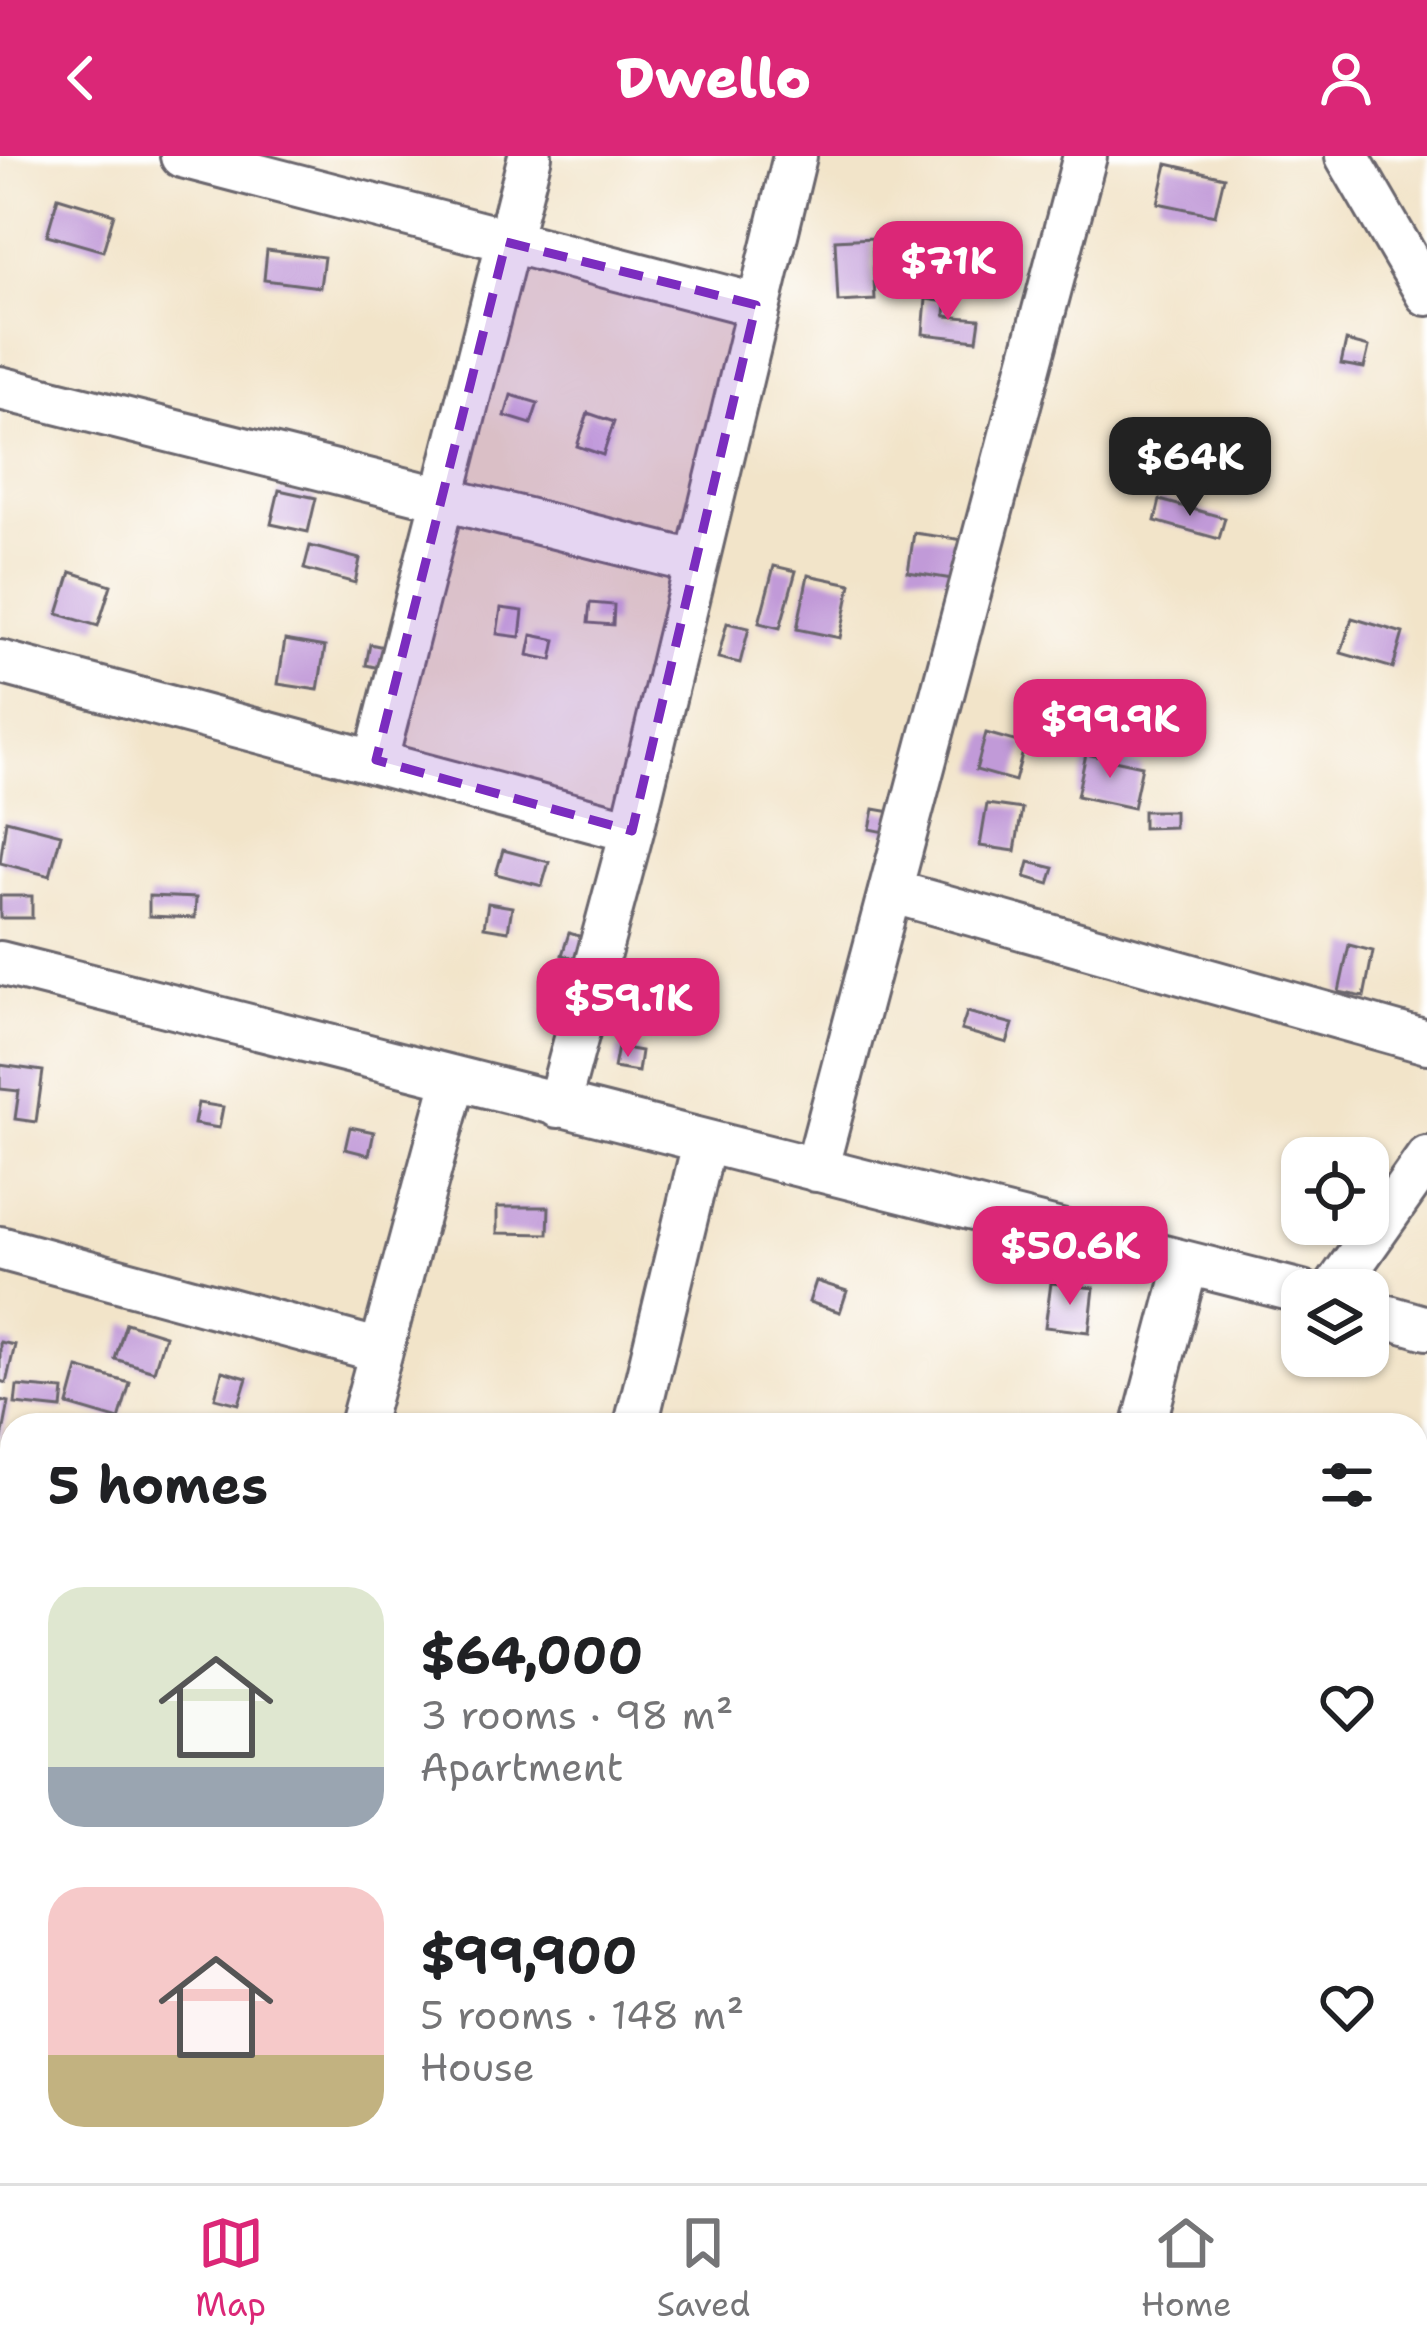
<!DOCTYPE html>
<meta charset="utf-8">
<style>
:root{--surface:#fff;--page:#f6f6f6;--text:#202124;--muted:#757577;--line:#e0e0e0;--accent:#db2777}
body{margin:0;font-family:"Shantell Sans",sans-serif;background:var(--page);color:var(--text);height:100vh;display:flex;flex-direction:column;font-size:45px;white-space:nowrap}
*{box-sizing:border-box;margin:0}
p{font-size:39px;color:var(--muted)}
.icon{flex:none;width:66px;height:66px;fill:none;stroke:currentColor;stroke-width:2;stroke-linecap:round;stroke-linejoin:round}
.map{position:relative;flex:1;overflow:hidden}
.drawer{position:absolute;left:0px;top:1257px;width:1428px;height:771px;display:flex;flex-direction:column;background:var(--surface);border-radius:36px 36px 0 0;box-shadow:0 3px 9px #0004}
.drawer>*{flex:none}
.fabs{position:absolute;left:1281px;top:981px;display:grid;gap:24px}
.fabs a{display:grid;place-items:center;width:108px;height:108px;border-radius:24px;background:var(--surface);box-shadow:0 3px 9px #0004;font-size:60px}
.price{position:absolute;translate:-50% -102px;padding:0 27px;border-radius:24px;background:var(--accent);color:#fff;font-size:39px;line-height:78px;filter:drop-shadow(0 3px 6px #0008)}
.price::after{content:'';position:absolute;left:50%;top:72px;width:36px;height:27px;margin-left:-18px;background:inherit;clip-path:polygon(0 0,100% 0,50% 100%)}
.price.selected{background:#222;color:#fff}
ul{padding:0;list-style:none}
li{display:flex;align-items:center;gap:36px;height:300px;padding:0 48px}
li span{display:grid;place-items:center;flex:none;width:336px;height:240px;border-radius:36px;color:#555}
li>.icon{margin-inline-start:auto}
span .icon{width:144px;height:144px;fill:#fffc;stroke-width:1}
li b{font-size:51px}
h2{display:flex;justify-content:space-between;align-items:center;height:144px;padding:0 48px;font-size:51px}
header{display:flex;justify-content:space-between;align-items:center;height:156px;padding:0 48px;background:var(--accent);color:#fff;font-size:54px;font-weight:800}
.tabs{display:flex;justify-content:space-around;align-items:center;height:168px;border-top:3px solid var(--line);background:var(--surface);font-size:33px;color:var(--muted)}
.tabs a{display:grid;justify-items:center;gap:6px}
.tabs .selected{color:var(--accent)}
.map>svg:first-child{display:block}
.building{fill:#c19ad8}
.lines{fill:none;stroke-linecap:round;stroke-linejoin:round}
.street-casing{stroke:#6b666d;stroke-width:48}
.street{stroke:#fff;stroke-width:42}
.marked{fill:#7b2cbf;fill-opacity:0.2;stroke:#7b2cbf;stroke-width:9;stroke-dasharray:24 15;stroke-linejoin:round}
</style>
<header><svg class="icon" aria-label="back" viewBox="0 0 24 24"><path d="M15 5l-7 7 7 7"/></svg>Dwello<svg class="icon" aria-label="person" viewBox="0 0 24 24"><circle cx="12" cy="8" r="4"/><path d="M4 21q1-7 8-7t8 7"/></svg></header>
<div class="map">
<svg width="1427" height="2027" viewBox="0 0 1427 2027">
<rect width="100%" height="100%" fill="#fff"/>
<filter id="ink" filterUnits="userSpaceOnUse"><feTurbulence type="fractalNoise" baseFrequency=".00833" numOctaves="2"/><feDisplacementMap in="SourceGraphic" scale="24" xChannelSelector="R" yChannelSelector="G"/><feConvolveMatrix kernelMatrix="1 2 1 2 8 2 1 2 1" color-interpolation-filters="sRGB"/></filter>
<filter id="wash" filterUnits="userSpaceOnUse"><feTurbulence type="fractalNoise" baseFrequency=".004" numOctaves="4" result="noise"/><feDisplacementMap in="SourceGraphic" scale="48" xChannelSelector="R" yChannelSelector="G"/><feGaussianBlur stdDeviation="2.7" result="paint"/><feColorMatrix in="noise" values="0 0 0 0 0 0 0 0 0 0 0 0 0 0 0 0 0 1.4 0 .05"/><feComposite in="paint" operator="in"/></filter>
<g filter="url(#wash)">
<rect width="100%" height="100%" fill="#f2e4c9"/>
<g id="blocks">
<!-- building -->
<path class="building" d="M1167,8L1224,21L1215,59L1158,47Z
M58,41L114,58L103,95L47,79Z
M872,82L875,144L838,146L835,84Z
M267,94L324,101L320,131L264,124Z
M926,143L946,146L945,160L980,163L977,184L923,178Z
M1346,185L1369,191L1364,212L1341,208Z
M511,239L538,247L531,268L505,260Z
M588,257L614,266L603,299L577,290Z
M1166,286L1189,289L1184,316L1162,312Z
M279,334L316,342L308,376L271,368Z
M1160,344L1225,362L1219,383L1155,365Z
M914,377L971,385L965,425L908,416Z
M310,390L360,403L355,427L304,413Z
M774,410L796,415L780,472L759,467Z
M71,416L111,429L98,470L58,458Z
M808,419L851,428L840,482L797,473Z
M590,447L614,449L613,469L588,467Z
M501,452L523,455L520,481L497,478Z
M1352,462L1403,477L1393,512L1341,497Z
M727,467L749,472L740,507L718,502Z
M532,479L556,484L552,504L528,499Z
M285,484L325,491L318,534L278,528Z
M370,488L393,493L389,514L366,509Z
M986,577L1025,588L1015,625L976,614Z
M1086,598L1142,610L1133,652L1077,640Z
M987,648L1022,653L1015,695L980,690Z
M874,653L902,658L899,679L870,673Z
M1143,655H1174V671L1143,672Z
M6,664L61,678L50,720L0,707Z
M503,694L549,706L542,730L496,718Z
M1029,706L1054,712L1049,728L1025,721Z
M0,740H32V762H0Z
M149,740L196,742L195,762L149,760Z
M488,747L512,751L508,775L484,771Z
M569,777L595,785L588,806L562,799Z
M1349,789L1373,795L1364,841L1339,836Z
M967,856L1013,868L1007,887L961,874Z
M618,891L641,895L638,916L614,912Z
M0,909L43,915L36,966L15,963L19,935L0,933Z
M198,947L223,951L219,972L194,968Z
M350,971L374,976L369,999L345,993Z
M497,1051H549L548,1078L497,1077Z
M816,1125L847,1135L840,1156L809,1146Z
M1051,1127L1094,1132L1089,1176L1045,1171Z
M126,1167L165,1179L154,1215L115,1203Z
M0,1186L15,1189L6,1227L0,1225Z
M78,1212L130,1227L119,1264L68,1249Z
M222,1215L247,1222L239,1248L215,1242Z
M17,1230L64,1234L62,1253L15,1248Z
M0,1244L9,1246L2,1283H0Z
M0,1468L12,1471V1492L0,1489Z
M0,1520L12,1522V1540L0,1538Z
M1416,1786L1427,1787V1815H1416Z
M1416,1936L1427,1939V1982L1416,1978Z
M710,2016H750L763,2019L761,2027H707Z
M1048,2016H1121L1118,2027H1045Z"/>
</g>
</g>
<g filter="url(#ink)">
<use href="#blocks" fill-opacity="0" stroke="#6b666d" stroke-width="3"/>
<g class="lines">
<!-- street casing -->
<g class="street-casing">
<path id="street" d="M182,0L756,149
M1347,0L1427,138
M0,232L695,406
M0,506L632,675
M376,604L530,0
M890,735L1427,886
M0,807L1302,1136
M558,950L632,675L795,0
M816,1014L1085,0
M0,1092L381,1195
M1334,1134L1427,1002
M1368,1155L1427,1172
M361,1269L454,924
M636,1269L704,987
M1144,1269L1187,1107
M0,1374L12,1377
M1416,1543L1427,1499
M0,1660L12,1663
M1416,1735L1427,1738
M0,1962L12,1965
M1416,2015L1427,2018
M228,2016L297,2027
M167,2027L171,2016
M439,2027L442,2016
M940,2027L943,2016
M1292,2027L1295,2016"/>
</g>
<!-- street -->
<use href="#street" class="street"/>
</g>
</g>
<!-- marked area -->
<path class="marked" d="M506,86L756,149L632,675L376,604Z"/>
</svg>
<div class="fabs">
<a><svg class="icon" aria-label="locate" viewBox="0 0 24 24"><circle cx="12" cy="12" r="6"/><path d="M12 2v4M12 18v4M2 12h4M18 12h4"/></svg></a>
<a><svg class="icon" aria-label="layers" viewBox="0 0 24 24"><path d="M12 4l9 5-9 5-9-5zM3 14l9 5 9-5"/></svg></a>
</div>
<b class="price" style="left:948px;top:167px">$71K</b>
<b class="price selected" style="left:1190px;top:363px">$64K</b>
<b class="price" style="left:1110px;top:625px">$99.9K</b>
<b class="price" style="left:628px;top:904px">$59.1K</b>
<b class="price" style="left:1070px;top:1152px">$50.6K</b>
<section class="drawer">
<h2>5 homes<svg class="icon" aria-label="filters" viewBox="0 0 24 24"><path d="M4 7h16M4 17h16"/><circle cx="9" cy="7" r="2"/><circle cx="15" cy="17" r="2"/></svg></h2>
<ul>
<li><span style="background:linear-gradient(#dfe7d0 75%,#9aa5b1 0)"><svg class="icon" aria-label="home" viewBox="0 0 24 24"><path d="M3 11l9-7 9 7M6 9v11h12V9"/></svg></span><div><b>$64,000</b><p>3 rooms · 98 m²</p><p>Apartment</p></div><svg class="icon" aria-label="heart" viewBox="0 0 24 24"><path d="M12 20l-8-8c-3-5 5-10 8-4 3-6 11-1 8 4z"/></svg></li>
<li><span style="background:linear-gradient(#f6c9c9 70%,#c2b280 0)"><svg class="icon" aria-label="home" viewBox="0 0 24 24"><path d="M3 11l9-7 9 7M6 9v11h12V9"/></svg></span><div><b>$99,900</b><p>5 rooms · 148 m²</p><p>House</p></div><svg class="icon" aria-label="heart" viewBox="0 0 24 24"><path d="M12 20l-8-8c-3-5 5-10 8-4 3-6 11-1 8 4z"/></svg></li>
</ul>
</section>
</div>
<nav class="tabs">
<a class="selected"><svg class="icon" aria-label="map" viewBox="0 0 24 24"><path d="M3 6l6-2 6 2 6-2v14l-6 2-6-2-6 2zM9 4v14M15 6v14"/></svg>Map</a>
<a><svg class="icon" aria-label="saved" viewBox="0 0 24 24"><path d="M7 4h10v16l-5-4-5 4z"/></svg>Saved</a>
<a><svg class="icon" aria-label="home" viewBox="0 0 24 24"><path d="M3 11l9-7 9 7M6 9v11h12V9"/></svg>Home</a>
</nav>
